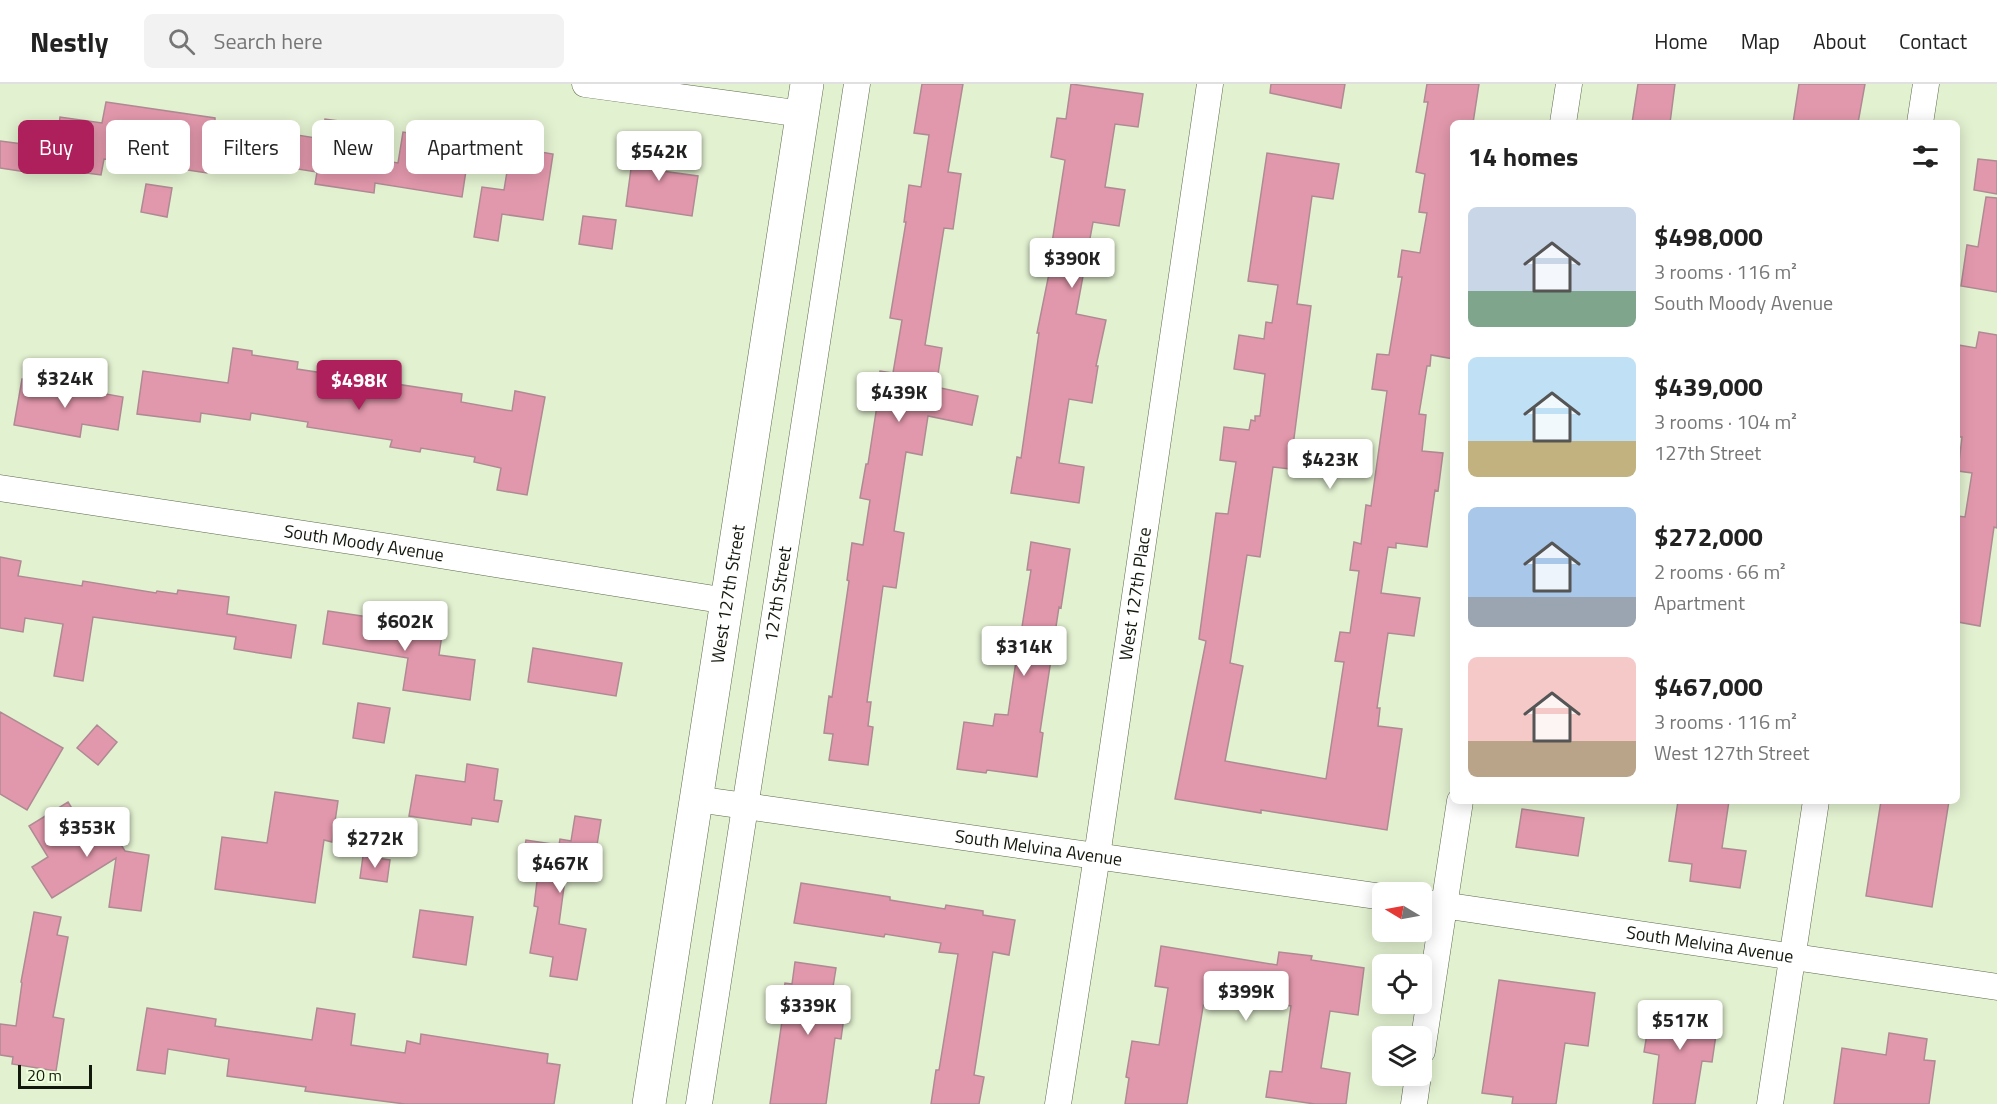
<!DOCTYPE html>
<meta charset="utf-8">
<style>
:root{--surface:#fff;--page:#f2f2f2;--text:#222;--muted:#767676;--line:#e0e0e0;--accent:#ad205b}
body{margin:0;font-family:"Titillium Web",sans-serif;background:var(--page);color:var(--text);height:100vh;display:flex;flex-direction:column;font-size:22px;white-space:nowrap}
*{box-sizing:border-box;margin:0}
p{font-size:20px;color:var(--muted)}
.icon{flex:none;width:33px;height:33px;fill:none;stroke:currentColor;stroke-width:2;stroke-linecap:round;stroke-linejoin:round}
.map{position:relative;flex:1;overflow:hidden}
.drawer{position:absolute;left:1450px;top:36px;width:510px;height:684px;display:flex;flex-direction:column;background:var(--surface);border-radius:9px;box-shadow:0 3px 15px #0003}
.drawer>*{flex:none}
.banner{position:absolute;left:18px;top:36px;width:570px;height:54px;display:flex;gap:12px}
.needle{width:39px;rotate:280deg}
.controls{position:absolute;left:1372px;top:798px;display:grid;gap:12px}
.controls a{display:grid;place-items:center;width:60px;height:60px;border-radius:9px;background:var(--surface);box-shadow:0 3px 15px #0003;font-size:30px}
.scale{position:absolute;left:18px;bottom:15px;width:74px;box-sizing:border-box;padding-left:6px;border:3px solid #13180c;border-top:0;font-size:16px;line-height:21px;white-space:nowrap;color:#13180c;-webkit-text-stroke:4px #efffdd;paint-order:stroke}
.price{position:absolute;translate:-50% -51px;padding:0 14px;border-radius:6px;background:#fff;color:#222;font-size:20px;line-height:39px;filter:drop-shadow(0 2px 3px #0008)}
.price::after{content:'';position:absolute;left:50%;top:36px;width:18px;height:14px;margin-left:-9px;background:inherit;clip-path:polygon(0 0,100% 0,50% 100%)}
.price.on{background:var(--accent);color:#fff}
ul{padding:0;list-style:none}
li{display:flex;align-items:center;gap:18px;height:150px;padding:0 18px}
li span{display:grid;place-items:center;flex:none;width:168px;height:120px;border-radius:9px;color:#555}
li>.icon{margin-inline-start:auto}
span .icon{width:72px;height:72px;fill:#fffc;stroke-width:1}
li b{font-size:26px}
h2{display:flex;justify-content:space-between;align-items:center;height:72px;padding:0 18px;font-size:26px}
.pill{padding:0 21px;border-radius:9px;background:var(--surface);box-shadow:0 3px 15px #0003;font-size:21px;line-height:54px}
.pill.on{background:var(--accent);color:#fff}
header{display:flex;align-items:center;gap:36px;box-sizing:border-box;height:84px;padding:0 30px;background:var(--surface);border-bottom:2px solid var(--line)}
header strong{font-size:28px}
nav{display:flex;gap:33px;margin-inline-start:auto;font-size:21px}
.search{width:420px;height:54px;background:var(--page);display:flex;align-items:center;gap:15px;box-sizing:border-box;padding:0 21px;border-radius:9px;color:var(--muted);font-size:22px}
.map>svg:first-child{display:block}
.building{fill:#e298ac;stroke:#af8a93;stroke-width:1.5}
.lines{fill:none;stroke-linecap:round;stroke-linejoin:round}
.minor-casing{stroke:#5c694b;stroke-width:27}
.secondary-casing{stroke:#5c694b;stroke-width:34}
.minor{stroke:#fff;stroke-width:26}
.secondary{stroke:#fff;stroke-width:33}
.labels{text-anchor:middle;stroke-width:4.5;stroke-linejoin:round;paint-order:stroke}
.street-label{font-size:18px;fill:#13180c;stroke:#efffdd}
</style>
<header>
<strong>Nestly</strong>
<div class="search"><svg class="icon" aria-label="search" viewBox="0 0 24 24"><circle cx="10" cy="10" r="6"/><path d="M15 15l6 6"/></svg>Search here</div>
<nav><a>Home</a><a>Map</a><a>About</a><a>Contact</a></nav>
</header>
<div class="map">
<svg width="1997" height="1020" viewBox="0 0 1997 1020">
<rect width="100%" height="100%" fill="#e2f1d0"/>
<!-- building -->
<path class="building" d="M922,0H963L948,88L961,90L953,145L944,144L925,261L942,264L936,303L978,312L972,341L928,332L922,371L906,368L894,447L904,449L896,504L883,502L867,618H871L868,642L873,643L868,681L829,676L833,650L824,649L829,612L832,613L849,497L847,496L852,459L863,461L870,416L860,414L866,380H868L878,315H876L880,287L893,289L902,236L890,234L906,138H904L909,101L921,103L929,51L914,49Z
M1071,0L1143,10L1138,43L1115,40L1105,103L1125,106L1119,142L1093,138L1076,230L1106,236L1096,282H1098L1092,319L1069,315L1059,379L1084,383L1079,419L1011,409L1017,373L1021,374L1039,249H1037L1055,160L1052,159L1065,76L1051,73L1057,34L1066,35Z
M1271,0H1345L1341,24L1270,9Z
M1427,0H1479L1473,39H1454V275L1431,271L1430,282H1427L1419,330L1426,331L1422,367L1443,369L1438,407L1435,406L1427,463L1396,459V464L1388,463L1381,509L1420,514L1414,552L1388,549L1377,624H1380L1378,642L1402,645L1387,746L1261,726V729L1175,715L1206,557L1199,555L1216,429L1228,430L1236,378L1220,376L1224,343L1249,346L1251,336L1255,337V332H1260L1265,290L1234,285L1239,251L1264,255L1266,238L1272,239L1278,201L1248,197L1267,69L1339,80L1333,115L1312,112L1297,220L1311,222L1290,385L1273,383L1260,473L1247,471L1230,579L1243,582L1225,677L1326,695L1344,578L1335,577L1340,548L1350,549L1359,487L1350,486L1354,458L1361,460L1366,421L1371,422L1387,307L1372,305L1377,270L1389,271L1402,193H1398L1402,166L1420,169L1427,129L1419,128L1425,90L1416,88L1428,18H1424Z
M1638,0H1675L1670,39H1632Z
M1799,0H1865L1858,39H1793Z
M106,18L215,34V38L322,55L325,35L361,40L356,72L398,79L403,48L429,52L425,73L467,80L462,113L375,99L374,109L315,100L317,88L210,71L207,89L168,83L170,63L126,57L122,77L104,75L101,91L80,88L83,71L56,67L60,33L102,39Z
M635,55L666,60L662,87L698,92L692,132L626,122Z
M0,57L30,61L26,88L0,84Z
M511,63L553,70L543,136L502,130L498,157L474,153L482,103L504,106Z
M1978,75L1997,77V110L1974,106Z
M146,100L172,104L167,133L141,128Z
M1986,113L1997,114V208L1961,202L1967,161L1978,163Z
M583,132L616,136L612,165L579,160Z
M1979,248L1997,251V444L1994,443L1980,542L1958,538V432L1965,433L1972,389L1958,387L1962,353H1958V261L1976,264Z
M233,264L252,267V271L298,278L297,285L462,310L461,318L512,327L515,307L545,313L527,411L497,406L501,384L474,378L475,373L421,364L420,368L390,363L392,356L307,343L308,338L251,329L250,336L201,329L200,338L137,330L143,287L228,299Z
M22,295L123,313L118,346L82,340L80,353L14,341Z
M1031,458L1070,465L1061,524L1059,523L1040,648L1043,649L1037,693L987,686L986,689L957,685L964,638L993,642L995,630L1008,631L1016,577L1012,576L1016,548L1021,549L1031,486H1027Z
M0,473L21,477L18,492L82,502L83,497L156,509L157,507L177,510L178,506L229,513L227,530L296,541L291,574L234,565L236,553L93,533L83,597L54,592L63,540L25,534L23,548L0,544Z
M328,527L443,544L439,571L475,576L470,616L403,606L408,574L323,560Z
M533,564L622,579L616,612L528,598Z
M358,619L390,624L384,659L353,654Z
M0,628L63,664L27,726L0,710Z
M97,641L117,658L98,681L77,664Z
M467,680L498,685L494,716L502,717L498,738L472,734L471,741L409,732L416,691L465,698Z
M275,708L338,717L332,758L324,756L315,819L215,805L222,753L267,759Z
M1678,717H1729L1722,764L1746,767L1740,804L1690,797L1692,780L1669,777Z
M1881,717H1949L1932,823L1866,812Z
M68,718L87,749L106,737L125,767L149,771L141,827L109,823L116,774L52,814L32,783L48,773L29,742Z
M1522,725L1584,734L1578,772L1516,763Z
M575,732L601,736L592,792L566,788L559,840L586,845L577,896L550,892L553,873L530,869L538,823L534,822L538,789L521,787L526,756L559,761L560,755L571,757Z
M363,772L390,776L387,798L360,794Z
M801,799L890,813V816L945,825L946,821L983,827V831L1015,836L1009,871L993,868L974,991L984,993L979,1020H931L936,986H939L958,870L939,868L941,859L885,850L884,853L794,839Z
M420,826L473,833L466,881L413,873Z
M34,828L61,833L57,851L68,853L53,933L64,935L56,987L12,980L13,973L0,971V940L16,942L22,899L21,898Z
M1161,862L1277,881L1279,868L1312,872L1311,876L1364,884L1358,931L1330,927L1321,984L1350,989L1346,1020H1315L1266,1013L1270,987L1282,988L1291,922L1241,915L1240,922L1204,917L1187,1020H1125L1129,994L1126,993L1132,957L1159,961L1168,904L1155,902Z
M795,878L836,884L832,909L847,911L841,955L835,954L826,1020H770L782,937H779L785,899L792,900Z
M1499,896L1595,909L1588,962L1565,959L1556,1020H1512L1513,1013L1482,1009Z
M1652,920L1719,930L1712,978L1702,977L1695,1020H1653L1659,971L1644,968Z
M147,924L216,935L215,942L312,956L317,924L355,930L351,961L405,969L407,957L420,960L421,950L548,970L547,979L560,981L554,1020H405L305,1007L306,1003L227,992L229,975L168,965L165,990L137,986Z
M1889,949L1927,955L1924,976L1935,977L1929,1020H1834L1842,964L1886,971Z"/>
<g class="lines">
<!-- minor casing -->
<g class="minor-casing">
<g id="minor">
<path d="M585,0L802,30"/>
<path d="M1563,39L1569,0"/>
<path d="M1920,39L1926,0"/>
<path id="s1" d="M0,404L390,463L727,517"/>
<path id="s2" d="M696,715L1383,813"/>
<path id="s3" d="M1422,818L1997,903"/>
<path d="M1422,967L1460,717"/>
<path id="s4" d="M699,1020L857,0"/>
<path id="s5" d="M1058,1020L1097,772L1210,0"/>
<path d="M1414,1020L1418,992"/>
<path d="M1770,1020L1816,717"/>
</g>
</g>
<!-- secondary casing -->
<g class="secondary-casing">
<g id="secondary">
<path id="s6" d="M649,1020L807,0"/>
</g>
</g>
<!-- minor -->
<use href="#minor" class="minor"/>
<!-- secondary -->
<use href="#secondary" class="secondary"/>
</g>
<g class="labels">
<!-- street labels -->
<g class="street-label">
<text dy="6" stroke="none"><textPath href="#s1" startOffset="368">South Moody Avenue</textPath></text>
<text dy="6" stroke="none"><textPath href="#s6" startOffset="516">West 127th Street</textPath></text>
<text dy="6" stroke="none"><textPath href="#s4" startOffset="516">127th Street</textPath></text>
<text dy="6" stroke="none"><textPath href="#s5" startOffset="516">West 127th Place</textPath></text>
<text dy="6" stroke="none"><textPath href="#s2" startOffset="346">South Melvina Avenue</textPath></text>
<text dy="6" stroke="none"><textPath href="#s3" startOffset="291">South Melvina Avenue</textPath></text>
</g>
</g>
</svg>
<div class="controls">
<a><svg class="needle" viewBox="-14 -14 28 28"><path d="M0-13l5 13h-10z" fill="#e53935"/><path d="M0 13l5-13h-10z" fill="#767676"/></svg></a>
<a><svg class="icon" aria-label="locate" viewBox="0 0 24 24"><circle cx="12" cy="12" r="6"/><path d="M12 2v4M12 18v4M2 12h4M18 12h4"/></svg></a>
<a><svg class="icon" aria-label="layers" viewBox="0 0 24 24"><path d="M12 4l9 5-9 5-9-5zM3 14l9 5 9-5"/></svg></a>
</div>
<div class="scale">20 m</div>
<b class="price" style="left:659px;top:98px">$542K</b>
<b class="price" style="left:1072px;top:205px">$390K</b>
<b class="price" style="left:65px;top:325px">$324K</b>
<b class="price on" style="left:359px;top:327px">$498K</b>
<b class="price" style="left:899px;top:339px">$439K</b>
<b class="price" style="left:1330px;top:406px">$423K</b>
<b class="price" style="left:405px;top:568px">$602K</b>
<b class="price" style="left:1024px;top:593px">$314K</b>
<b class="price" style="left:87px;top:774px">$353K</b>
<b class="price" style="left:375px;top:785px">$272K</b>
<b class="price" style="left:560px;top:810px">$467K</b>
<b class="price" style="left:1246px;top:938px">$399K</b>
<b class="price" style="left:808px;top:952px">$339K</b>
<b class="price" style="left:1680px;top:967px">$517K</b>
<div class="banner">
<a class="pill on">Buy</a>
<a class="pill">Rent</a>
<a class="pill">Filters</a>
<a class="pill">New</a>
<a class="pill">Apartment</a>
</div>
<section class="drawer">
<h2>14 homes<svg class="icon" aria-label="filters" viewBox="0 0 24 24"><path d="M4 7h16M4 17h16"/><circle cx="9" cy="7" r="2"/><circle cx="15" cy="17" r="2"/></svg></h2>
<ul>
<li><span style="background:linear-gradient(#c9d6e8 70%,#7fa58c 0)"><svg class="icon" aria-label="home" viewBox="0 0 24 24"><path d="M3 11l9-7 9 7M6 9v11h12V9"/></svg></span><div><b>$498,000</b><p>3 rooms · 116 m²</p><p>South Moody Avenue</p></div></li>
<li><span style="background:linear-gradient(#bfe0f5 70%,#c2b280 0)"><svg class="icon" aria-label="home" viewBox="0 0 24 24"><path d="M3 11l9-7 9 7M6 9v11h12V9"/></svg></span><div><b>$439,000</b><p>3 rooms · 104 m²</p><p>127th Street</p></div></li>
<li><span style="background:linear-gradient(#a9c7e8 75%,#9aa5b1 0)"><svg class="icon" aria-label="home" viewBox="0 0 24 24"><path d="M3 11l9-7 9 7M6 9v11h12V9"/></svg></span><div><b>$272,000</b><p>2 rooms · 66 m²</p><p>Apartment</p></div></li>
<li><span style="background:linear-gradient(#f6c9c9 70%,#b9a48a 0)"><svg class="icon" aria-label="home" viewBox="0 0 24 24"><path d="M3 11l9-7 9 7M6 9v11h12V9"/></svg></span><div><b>$467,000</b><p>3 rooms · 116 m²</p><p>West 127th Street</p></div></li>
</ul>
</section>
</div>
